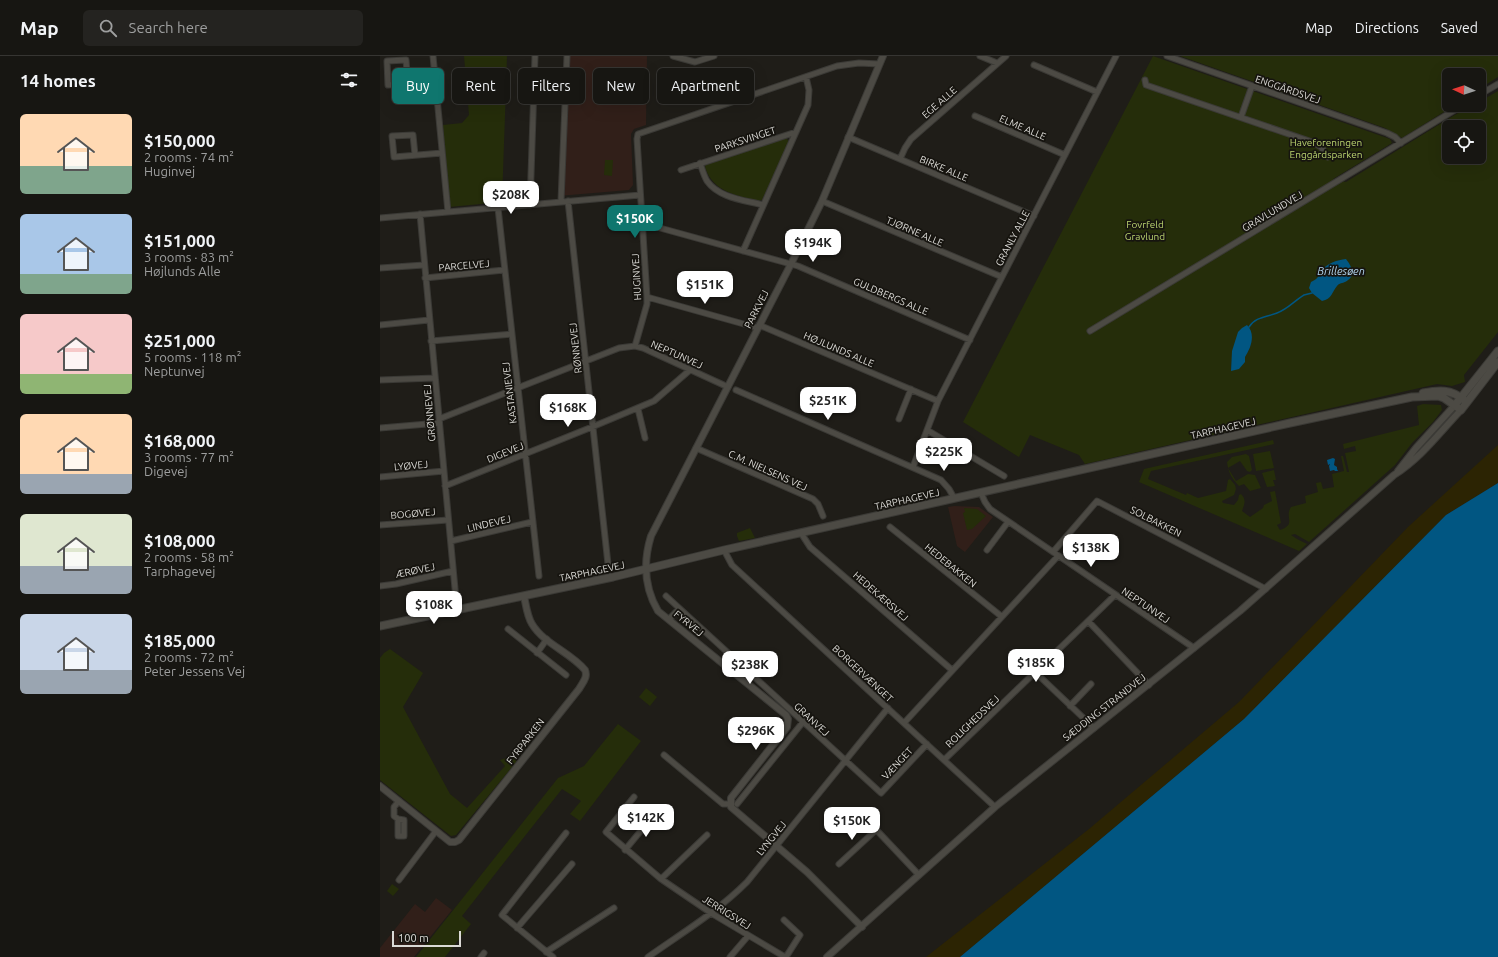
<!DOCTYPE html>
<meta charset="utf-8">
<style>
:root{--surface:#171612;--page:#242320;--text:#f1f3f6;--muted:#9e9f9f;--line:#363532;--accent:#0f766e}
body{margin:0;font-family:Ubuntu,sans-serif;background:var(--page);color:var(--text);height:100vh;display:flex;flex-direction:column;font-size:15px;white-space:nowrap}
*{box-sizing:border-box;margin:0}
p{font-size:13px;color:var(--muted)}
.icon{flex:none;width:22px;height:22px;fill:none;stroke:currentColor;stroke-width:2;stroke-linecap:round;stroke-linejoin:round}
.map{position:relative;flex:1;overflow:hidden}
.side{display:flex;flex-direction:column;background:var(--surface);width:380px}
.side>*{flex:none}
.top-card{position:absolute;left:12px;top:12px;width:380px;height:36px;display:flex;gap:8px}
.needle{width:26px;rotate:273deg}
.fabs{position:absolute;left:1062px;top:12px;display:grid;gap:8px}
.fabs a{display:grid;place-items:center;width:44px;height:44px;border-radius:6px;background:var(--surface);box-shadow:0 4px 16px #0002,0 0 0 1px var(--line);font-size:20px}
.scale{position:absolute;left:12px;bottom:10px;width:69px;box-sizing:border-box;padding-left:4px;border:2px solid #dbdad6;border-top:0;font-size:11px;line-height:14px;white-space:nowrap;color:#dbdad6;-webkit-text-stroke:3px #16140f;paint-order:stroke}
.price{position:absolute;translate:-50% -34px;padding:0 9px;border-radius:8px;background:#fff;color:#222;font-size:13px;line-height:26px;filter:drop-shadow(0 1px 2px #0008)}
.price::after{content:'';position:absolute;left:50%;top:24px;width:12px;height:9px;margin-left:-6px;background:inherit;clip-path:polygon(0 0,100% 0,50% 100%)}
.price.current{background:var(--accent);color:#fff}
ul{padding:0;list-style:none}
li{display:flex;align-items:center;gap:12px;height:100px;padding:0 20px}
li span{display:grid;place-items:center;flex:none;width:112px;height:80px;border-radius:6px;color:#555}
li>.icon{margin-inline-start:auto}
span .icon{width:48px;height:48px;fill:#fffc;stroke-width:1}
li b{font-size:17px}
h2{display:flex;justify-content:space-between;align-items:center;height:48px;padding:0 20px;font-size:17px}
.pill{padding:0 14px;border-radius:6px;background:var(--surface);box-shadow:0 4px 16px #0002,0 0 0 1px var(--line);font-size:14px;line-height:36px}
.pill.current{background:var(--accent);color:#fff}
header{display:flex;align-items:center;gap:24px;box-sizing:border-box;height:56px;padding:0 20px;background:var(--surface);border-bottom:1px solid var(--line)}
header strong{font-size:19px}
nav{display:flex;gap:22px;margin-inline-start:auto;font-size:14px}
.search{width:280px;height:36px;background:var(--page);display:flex;align-items:center;gap:10px;box-sizing:border-box;padding:0 14px;border-radius:6px;color:var(--muted);font-size:15px}
main{display:flex;flex:1;min-height:0}
.map>svg:first-child{display:block}
.education{fill:#311f19}
.green{fill:#252d0a;fill-rule:evenodd}
.sand{fill:#2c2403}
.water{fill:#015682}
.lines{fill:none;stroke-linecap:round;stroke-linejoin:round}
.stream{stroke:#015682;stroke-width:1.5}
.minor-casing{stroke:#3b3a36;stroke-width:7}
.tertiary-casing{stroke:#3b3a36;stroke-width:8}
.secondary-casing{stroke:#3b3a36;stroke-width:9}
.minor{stroke:#4c4a44;stroke-width:5}
.tertiary{stroke:#4c4a44;stroke-width:6}
.secondary{stroke:#4c4a44;stroke-width:7}
.labels{text-anchor:middle;stroke-width:3.5;stroke-linejoin:round;paint-order:stroke}
.street-label{font-size:10px;fill:#dbdad6;stroke:#16140f}
.park-label{font-size:10px;fill:#bcd570;stroke:#16140f}
.water-label{font-size:11px;font-style:italic;fill:#b4d7f1;stroke:#16140f}
</style>
<header>
<strong>Map</strong>
<div class="search"><svg class="icon" aria-label="search" viewBox="0 0 24 24"><circle cx="10" cy="10" r="6"/><path d="M15 15l6 6"/></svg>Search here</div>
<nav><a>Map</a><a>Directions</a><a>Saved</a></nav>
</header>
<main>
<section class="side">
<h2>14 homes<svg class="icon" aria-label="filters" viewBox="0 0 24 24"><path d="M4 7h16M4 17h16"/><circle cx="9" cy="7" r="2"/><circle cx="15" cy="17" r="2"/></svg></h2>
<ul>
<li><span style="background:linear-gradient(#ffd9b3 65%,#7fa58c 0)"><svg class="icon" aria-label="home" viewBox="0 0 24 24"><path d="M3 11l9-7 9 7M6 9v11h12V9"/></svg></span><div><b>$150,000</b><p>2 rooms · 74 m²</p><p>Huginvej</p></div></li>
<li><span style="background:linear-gradient(#a9c7e8 75%,#7fa58c 0)"><svg class="icon" aria-label="home" viewBox="0 0 24 24"><path d="M3 11l9-7 9 7M6 9v11h12V9"/></svg></span><div><b>$151,000</b><p>3 rooms · 83 m²</p><p>Højlunds Alle</p></div></li>
<li><span style="background:linear-gradient(#f6c9c9 75%,#8fb573 0)"><svg class="icon" aria-label="home" viewBox="0 0 24 24"><path d="M3 11l9-7 9 7M6 9v11h12V9"/></svg></span><div><b>$251,000</b><p>5 rooms · 118 m²</p><p>Neptunvej</p></div></li>
<li><span style="background:linear-gradient(#ffd9b3 75%,#9aa5b1 0)"><svg class="icon" aria-label="home" viewBox="0 0 24 24"><path d="M3 11l9-7 9 7M6 9v11h12V9"/></svg></span><div><b>$168,000</b><p>3 rooms · 77 m²</p><p>Digevej</p></div></li>
<li><span style="background:linear-gradient(#dfe7d0 65%,#9aa5b1 0)"><svg class="icon" aria-label="home" viewBox="0 0 24 24"><path d="M3 11l9-7 9 7M6 9v11h12V9"/></svg></span><div><b>$108,000</b><p>2 rooms · 58 m²</p><p>Tarphagevej</p></div></li>
<li><span style="background:linear-gradient(#c9d6e8 70%,#9aa5b1 0)"><svg class="icon" aria-label="home" viewBox="0 0 24 24"><path d="M3 11l9-7 9 7M6 9v11h12V9"/></svg></span><div><b>$185,000</b><p>2 rooms · 72 m²</p><p>Peter Jessens Vej</p></div></li>
</ul>
</section>
<div class="map">
<svg width="1118" height="901" viewBox="0 0 1118 901">
<rect width="100%" height="100%" fill="#1f1d18"/>
<!-- education -->
<path class="education" d="M184,0H267L266,69L254,73L251,78L253,129L249,134L178,140Z
M574,450L599,451L613,461L585,496L577,490L568,451Z
M56,842L72,854L34,901H0V892L35,848L45,856Z"/>
<!-- green -->
<path class="green" d="M84,0H127L122,146L69,151L63,69L82,67L89,59Z
M773,0L1010,83L1012,87L953,123L966,126L1073,60L1093,49H1099V46L1118,35V276L1084,319L1085,326L1072,330L1057,328L705,408L699,399L650,379L639,401L583,366ZM1069,71H1099V101H1069ZM869,271C876,292 865,301 851,315C854,289 850,291 869,271Z
M800,0H1118V21L1099,33V19H1069V49H1075L1022,82L1005,72Z
M405,82L407,83L409,86L382,144L378,145C356,139 333,136 325,111L326,108Z
M225,104H233L232,120L224,119Z
M1043,348L1061,349L1062,354L1053,366L1032,387L1015,409L929,486L915,478L911,479L917,483L927,488L919,495L759,426L764,413L893,384L894,388L771,415L768,423L806,439L807,437L818,442L846,435L848,424L850,423L855,429L856,433L854,439L842,445L843,447L854,449L858,444L859,439L861,438C867,444 864,449 862,455L870,461L883,452L884,449L892,445L890,436L895,435L901,467L897,469L900,474C917,468 904,462 911,451L926,447L925,440L938,436L936,427L941,426L943,433L954,431L952,418L964,415L961,400H963L967,416H969L965,397L976,395L975,390L964,393L963,388L1039,369L1037,350Z
M890,395L894,412L876,415L873,398Z
M866,398L869,400L872,414L870,416L867,415L860,405L848,412L856,425L868,418L875,419L881,432L870,435L864,428L859,430C852,423 848,416 847,406L852,401Z
M894,414L896,424H893L895,430L887,431L882,417Z
M584,452L597,453L606,460L592,473L587,474L583,457L585,456Z
M370,472L375,482L359,485L357,480V477Z
M10,593L43,617L23,651L70,738L87,752L125,710L120,704L132,700L137,705L76,779L71,780L0,724V602L4,597Z
M266,632L277,641L270,650L259,641Z
M238,668L261,685L200,765L190,758L201,745L182,733L82,860L91,868L65,901H36L178,722L204,710Z
M12,828L19,833L13,840L7,835Z"/>
<!-- sand -->
<path class="sand" d="M1118,389V427L1066,459L864,663L580,901H546L709,773L859,646L1028,471Z"/>
<!-- water -->
<path class="water" d="M966,203C972,211 977,220 965,226C963,227 959,227 957,230C952,236 952,243 942,245L932,237L929,232L931,226C940,222 937,220 942,214C948,207 957,204 966,203Z
M867,269C876,278 871,292 865,301V306L859,313L851,315L852,295L858,276L862,272Z
M953,402L955,403L954,409L957,411V413L958,415H955L954,414L950,415L949,410L950,408L948,409L947,404Z
M1118,427V901H580L864,663L1066,459Z"/>
<g class="lines">
<!-- stream -->
<path class="stream" d="M924,239L932,237
M869,271C875,261 887,261 897,257C908,253 914,245 924,239"/>
<!-- minor casing -->
<g class="minor-casing">
<path id="minor" d="M53,0L68,156
M293,0L315,6L334,0
M600,0L617,7
M787,0L1007,77L1015,81L1021,87
M654,9L717,36
M765,24L766,29L935,87L941,91L948,101
M28,28L26,4L7,5L8,29L55,26
M1099,39L1118,28
M595,60L685,99
M861,61L872,30
M468,81L654,160
M35,99L33,79L12,80L14,101L62,97
M520,103L525,92L531,83L626,0
M320,107C322,113 324,120 327,125C339,142 364,144 383,149
M301,114L416,76
M181,145L187,0
M188,145L228,508
M442,145L622,221
M150,149L155,0
M118,152L159,520
M40,158L77,554
M0,162L260,139
M262,167L418,210L590,284
M363,195L428,49L429,34L426,21
M0,212L44,209
M45,222L124,214
M267,241L378,272
M0,269L49,264
M379,269L558,345
M710,275L1083,49
M51,285L132,278
M255,290L267,248V241L257,83L258,78L457,10L479,7L499,8
M0,324L55,322
M356,334L561,424L569,433L574,442
M258,353L265,382
M59,363L239,292L255,290L263,292L348,331
M519,363L531,333
M0,372L59,367
M547,374L624,420
M316,392L433,443L438,448L443,460
M533,411L558,345L736,0
M0,421L64,415
M65,430L212,371L274,345L310,314
M601,437L605,446L610,453L814,592
M0,469L68,464
M510,471L621,560
M421,477L430,491L572,614
M71,485L152,466
M344,494L352,509L615,751
M607,494L628,466
M673,496L717,445L886,533
M0,530L16,528L73,515
M286,540L501,737L547,688
M289,563L299,553
M708,565L769,629
M128,573L186,619
M157,597L167,583
M655,616L714,672
M690,650L711,628
M524,667L678,500
M284,699L343,748H350
M564,704L735,539
M254,741L226,776L281,823L331,857L405,901
M357,748L423,666
M18,763L24,764V780H18V763L14,760V751L19,745
M488,765L539,819
M245,794L273,760
M459,808L496,774
M281,823L327,779
M19,824L56,775
M404,864L420,879L406,901
M137,872L192,808
M166,896L234,852
M101,901L104,897
M173,901L122,859L186,777
M268,901C302,877 337,856 367,826L508,652
M350,901L368,880"/>
</g>
<!-- tertiary casing -->
<g class="tertiary-casing">
<path id="tertiary" d="M1018,415L1036,392L1075,349
M0,730L70,786H75L79,784L199,633C203,626 208,621 205,614C190,596 164,588 152,568C147,560 146,549 144,540
M482,871L427,816L351,751V742L407,671L408,663L406,659L278,555C264,531 263,506 271,480L411,208L442,145L503,0
M447,901L615,751L860,555L1014,419C1042,401 1059,377 1081,354"/>
</g>
<!-- secondary casing -->
<g class="secondary-casing">
<path id="secondary" d="M1043,337C1059,334 1071,333 1084,344
M1075,349L1118,295
M0,570L233,521L344,494L910,367L1032,341L1058,340L1064,342L1081,354L1118,306"/>
</g>
<!-- minor -->
<use href="#minor" class="minor"/>
<!-- tertiary -->
<use href="#tertiary" class="tertiary"/>
<!-- secondary -->
<use href="#secondary" class="secondary"/>
</g>
<g class="labels">
<!-- street labels -->
<g class="street-label">
<text transform="translate(908 33) rotate(19)" y="4">ENGGÅRDSVEJ</text>
<text transform="translate(559 46) rotate(-41)" y="4">EGE ALLE</text>
<text transform="translate(643 71) rotate(23)" y="4">ELME ALLE</text>
<text transform="translate(365 83) rotate(-18)" y="4">PARKSVINGET</text>
<text transform="translate(564 112) rotate(23)" y="4">BIRKE ALLE</text>
<text transform="translate(892 155) rotate(-31)" y="4">GRAVLUNDVEJ</text>
<text transform="translate(535 175) rotate(23)" y="4">TJØRNE ALLE</text>
<text transform="translate(632 182) rotate(-62)" y="4">GRANLY ALLE</text>
<text transform="translate(84 209) rotate(-5)" y="4">PARCELVEJ</text>
<text transform="translate(256 221) rotate(-93)" y="4">HUGINVEJ</text>
<text transform="translate(511 240) rotate(23)" y="4">GULDBERGS ALLE</text>
<text transform="translate(376 253) rotate(-63)" y="4">PARKVEJ</text>
<text transform="translate(195 292) rotate(-96)" y="4">RØNNEVEJ</text>
<text transform="translate(459 293) rotate(23)" y="4">HØJLUNDS ALLE</text>
<text transform="translate(297 298) rotate(24)" y="4">NEPTUNVEJ</text>
<text transform="translate(129 337) rotate(-97)" y="4">KASTANIEVEJ</text>
<text transform="translate(49 357) rotate(-95)" y="4">GRØNNEVEJ</text>
<text transform="translate(843 372) rotate(-13)" y="4">TARPHAGEVEJ</text>
<text transform="translate(125 396) rotate(-22)" y="4">DIGEVEJ</text>
<text transform="translate(31 409) rotate(-5)" y="4">LYØVEJ</text>
<text transform="translate(388 414) rotate(24)" y="4">C.M. NIELSENS VEJ</text>
<text transform="translate(527 443) rotate(-13)" y="4">TARPHAGEVEJ</text>
<text transform="translate(33 457) rotate(-5)" y="4">BOGØVEJ</text>
<text transform="translate(776 465) rotate(27)" y="4">SOLBAKKEN</text>
<text transform="translate(109 467) rotate(-13)" y="4">LINDEVEJ</text>
<text transform="translate(571 509) rotate(39)" y="4">HEDEBAKKEN</text>
<text transform="translate(35 514) rotate(-12)" y="4">ÆRØVEJ</text>
<text transform="translate(212 515) rotate(-12)" y="4">TARPHAGEVEJ</text>
<text transform="translate(501 540) rotate(41)" y="4">HEDEKÆRSVEJ</text>
<text transform="translate(766 549) rotate(34)" y="4">NEPTUNVEJ</text>
<text transform="translate(309 567) rotate(39)" y="4">FYRVEJ</text>
<text transform="translate(483 617) rotate(43)" y="4">BORGERVÆNGET</text>
<text transform="translate(724 651) rotate(-38)" y="4">SÆDDING STRANDVEJ</text>
<text transform="translate(432 663) rotate(43)" y="4">GRANVEJ</text>
<text transform="translate(592 665) rotate(-44)" y="4">ROLIGHEDSVEJ</text>
<text transform="translate(145 685) rotate(-52)" y="4">FYRPARKEN</text>
<text transform="translate(517 707) rotate(-47)" y="4">VÆNGET</text>
<text transform="translate(391 782) rotate(-51)" y="4">LYNGVEJ</text>
<text transform="translate(347 856) rotate(32)" y="4">JERRIGSVEJ</text>
</g>
<!-- park labels -->
<g class="park-label">
<text x="946" y="90">Haveforeningen<tspan x="946" dy="12">Enggårdsparken</tspan></text>
<text x="765" y="172">Fovrfeld<tspan x="765" dy="12">Gravlund</tspan></text>
</g>
<!-- water labels -->
<g class="water-label">
<text x="961" y="219">Brillesøen</text>
</g>
</g>
</svg>
<div class="fabs">
<a><svg class="needle" viewBox="-14 -14 28 28"><path d="M0-13l5 13h-10z" fill="#e53935"/><path d="M0 13l5-13h-10z" fill="#9e9f9f"/></svg></a>
<a><svg class="icon" aria-label="locate" viewBox="0 0 24 24"><circle cx="12" cy="12" r="6"/><path d="M12 2v4M12 18v4M2 12h4M18 12h4"/></svg></a>
</div>
<div class="scale">100 m</div>
<b class="price" style="left:131px;top:159px">$208K</b>
<b class="price current" style="left:255px;top:183px">$150K</b>
<b class="price" style="left:433px;top:207px">$194K</b>
<b class="price" style="left:325px;top:249px">$151K</b>
<b class="price" style="left:448px;top:365px">$251K</b>
<b class="price" style="left:188px;top:372px">$168K</b>
<b class="price" style="left:564px;top:416px">$225K</b>
<b class="price" style="left:711px;top:512px">$138K</b>
<b class="price" style="left:54px;top:569px">$108K</b>
<b class="price" style="left:656px;top:627px">$185K</b>
<b class="price" style="left:370px;top:629px">$238K</b>
<b class="price" style="left:376px;top:695px">$296K</b>
<b class="price" style="left:266px;top:782px">$142K</b>
<b class="price" style="left:472px;top:785px">$150K</b>
<div class="top-card">
<a class="pill current">Buy</a>
<a class="pill">Rent</a>
<a class="pill">Filters</a>
<a class="pill">New</a>
<a class="pill">Apartment</a>
</div>
</div>
</main>
